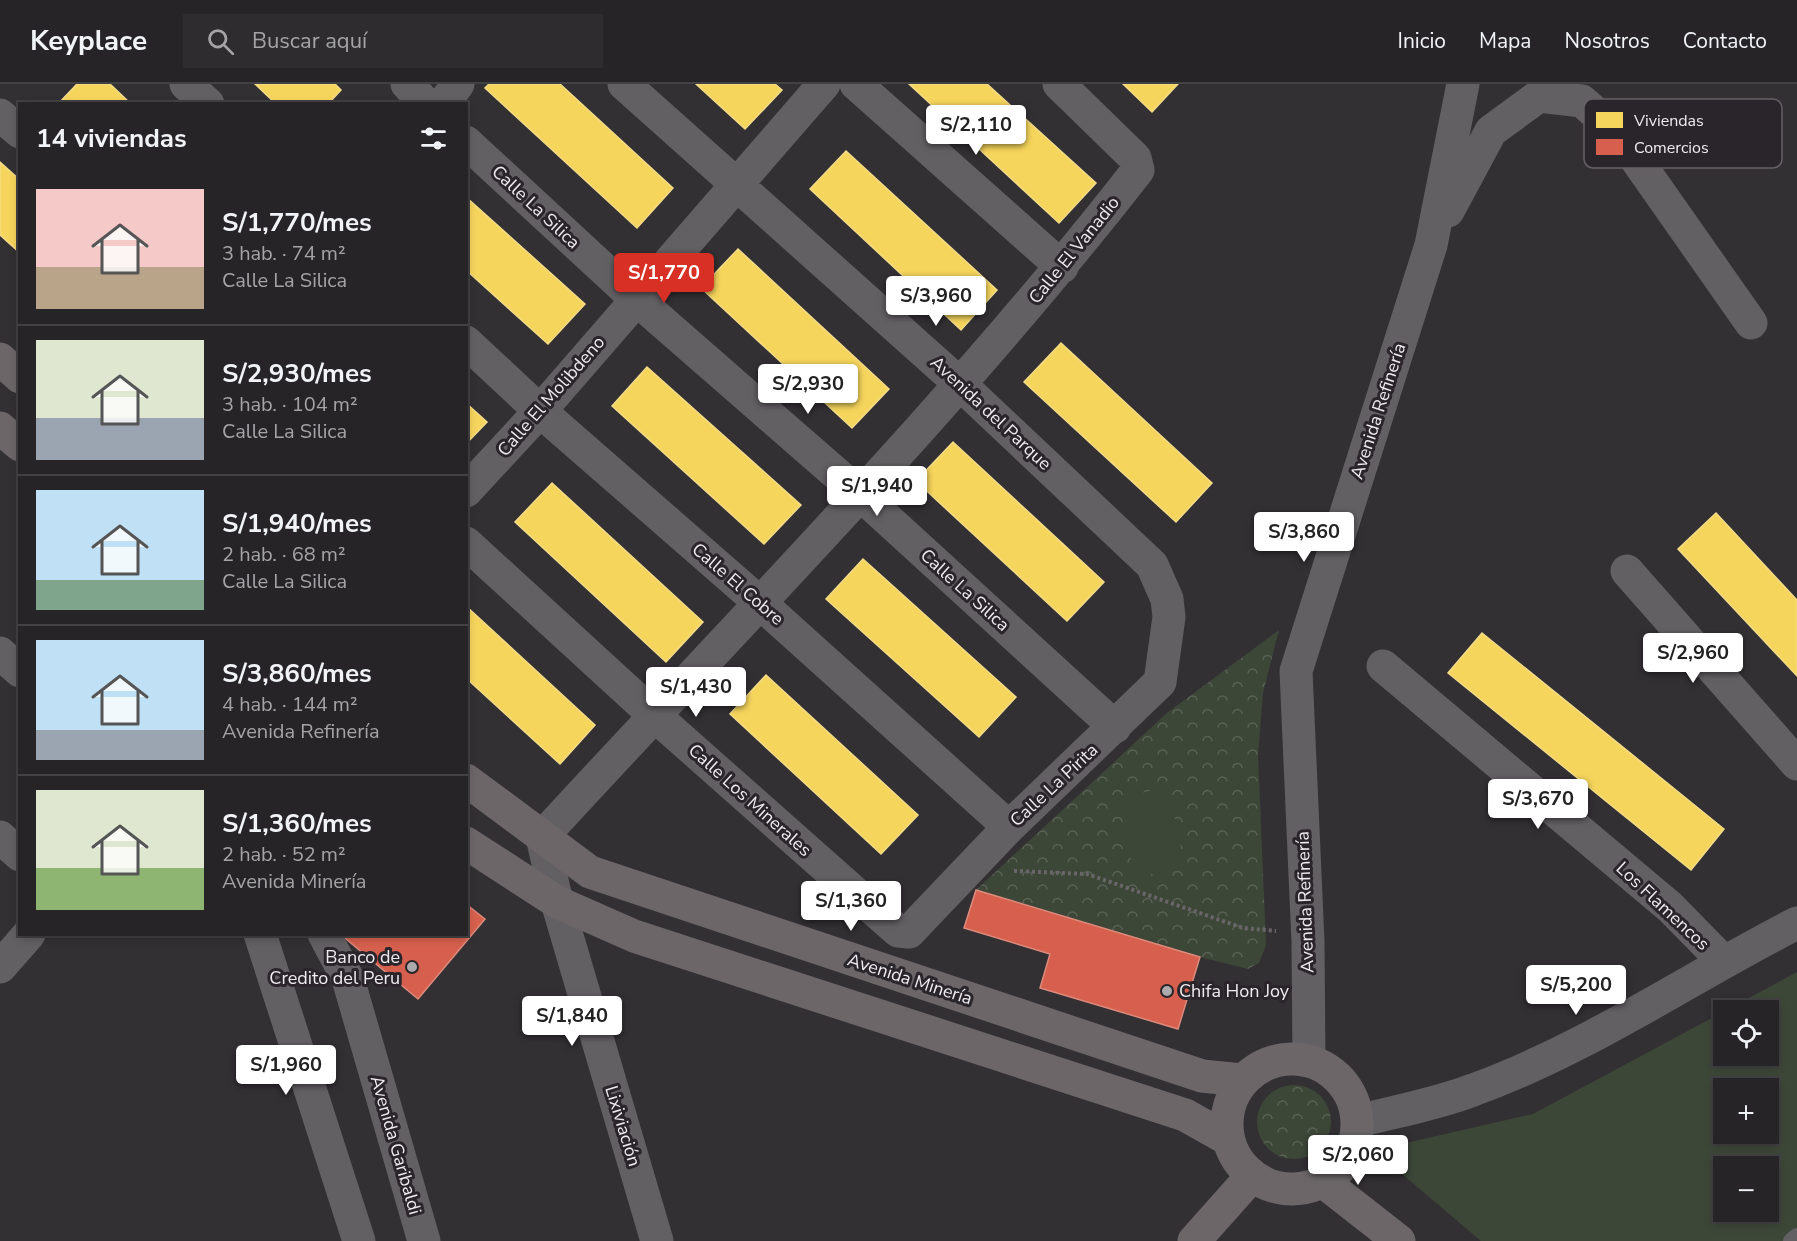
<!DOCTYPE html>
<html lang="es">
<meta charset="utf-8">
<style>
:root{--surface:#262426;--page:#2e2c2e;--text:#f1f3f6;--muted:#a4a4a7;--line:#424143;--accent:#d93025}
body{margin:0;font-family:"Nunito Sans",sans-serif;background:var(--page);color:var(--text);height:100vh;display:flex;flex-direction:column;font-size:22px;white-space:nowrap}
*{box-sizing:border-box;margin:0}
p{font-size:20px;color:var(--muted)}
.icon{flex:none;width:33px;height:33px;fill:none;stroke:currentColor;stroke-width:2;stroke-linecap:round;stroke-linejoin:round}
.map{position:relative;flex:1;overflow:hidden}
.side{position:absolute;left:18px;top:18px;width:450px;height:834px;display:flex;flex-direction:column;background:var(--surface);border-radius:0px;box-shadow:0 3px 9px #0003,0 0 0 2px var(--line)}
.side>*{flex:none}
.tools{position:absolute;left:1713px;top:916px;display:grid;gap:12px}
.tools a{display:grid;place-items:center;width:66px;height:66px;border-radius:0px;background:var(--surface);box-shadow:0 3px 9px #0003,0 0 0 2px var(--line);font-size:30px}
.price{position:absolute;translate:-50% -51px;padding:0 14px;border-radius:6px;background:#fff;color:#222;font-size:20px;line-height:39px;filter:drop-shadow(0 2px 3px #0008)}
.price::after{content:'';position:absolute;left:50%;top:36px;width:18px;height:14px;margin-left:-9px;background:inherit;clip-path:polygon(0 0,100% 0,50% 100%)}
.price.active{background:var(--accent);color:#fff}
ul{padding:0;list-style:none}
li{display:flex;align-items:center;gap:18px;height:150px;padding:0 18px}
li+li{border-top:2px solid var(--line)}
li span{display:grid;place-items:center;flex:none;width:168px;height:120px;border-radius:0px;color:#555}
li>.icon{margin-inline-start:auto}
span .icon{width:72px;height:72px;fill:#fffc;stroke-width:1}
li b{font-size:26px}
h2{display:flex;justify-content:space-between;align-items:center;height:72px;padding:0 18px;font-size:26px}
header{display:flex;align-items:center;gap:36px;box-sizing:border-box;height:84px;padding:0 30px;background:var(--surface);border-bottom:2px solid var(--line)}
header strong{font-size:28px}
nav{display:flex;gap:33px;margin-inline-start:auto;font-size:21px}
.search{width:420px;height:54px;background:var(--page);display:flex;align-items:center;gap:15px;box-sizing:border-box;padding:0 21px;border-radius:0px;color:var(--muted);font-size:22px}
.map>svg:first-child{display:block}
.park{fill:url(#park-crowns)}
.garden{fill:#3d4738;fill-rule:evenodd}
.homes{fill:#f6d55c;stroke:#f4dc88;stroke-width:1.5}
.shops{fill:#d6604d;stroke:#dd8a7d;stroke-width:1.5}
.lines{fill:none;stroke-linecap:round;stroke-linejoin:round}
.path{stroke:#696669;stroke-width:4;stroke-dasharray:3 3;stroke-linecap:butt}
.lane{stroke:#636063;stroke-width:16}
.street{stroke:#636063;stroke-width:33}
.secondary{stroke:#6c6669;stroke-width:33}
.poi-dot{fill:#adaaad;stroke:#2a252a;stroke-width:2}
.labels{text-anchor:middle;stroke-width:6;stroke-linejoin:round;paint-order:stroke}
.street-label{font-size:18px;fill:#eeebee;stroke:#2a252a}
.poi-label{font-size:18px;fill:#eeebee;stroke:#2a252a;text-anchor:end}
.key{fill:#2a252a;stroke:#656065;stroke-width:1.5}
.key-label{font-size:16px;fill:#eeebee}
</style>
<header>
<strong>Keyplace</strong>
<div class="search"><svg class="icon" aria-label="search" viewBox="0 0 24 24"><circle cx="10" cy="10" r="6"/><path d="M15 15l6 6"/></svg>Buscar aquí</div>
<nav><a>Inicio</a><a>Mapa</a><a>Nosotros</a><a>Contacto</a></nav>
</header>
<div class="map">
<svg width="1797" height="1157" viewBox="0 0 1797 1157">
<defs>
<pattern id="park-crowns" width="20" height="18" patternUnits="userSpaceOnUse" patternTransform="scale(1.5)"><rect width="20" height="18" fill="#3d4738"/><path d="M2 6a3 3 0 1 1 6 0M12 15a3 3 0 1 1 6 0" fill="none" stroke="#596255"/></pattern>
</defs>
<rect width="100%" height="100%" fill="#333033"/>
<!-- park -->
<path class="park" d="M1279,546L1263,609L1258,671L1266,861L1259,879L1248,885L1200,873L976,806L1167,629Z
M1257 1038a37 37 0 1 1 74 0a37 37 0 1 1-74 0Z"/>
<!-- garden -->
<path class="garden" d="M1168,703L1185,783L1135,794L1118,714Z
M1797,888V1157H1481L1395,1084L1406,1059L1533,1030L1723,928L1724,972H1768V927H1725ZM1724,1005H1768V1050H1724ZM1724,1083H1768V1128H1724Z"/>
<!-- homes -->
<path class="homes" d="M77,0H110L131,20H58Z
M255,0H335L341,6L328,20H276Z
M489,0H560L673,104L637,144L485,4Z
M696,0H775L782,6L745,45Z
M909,0H987L1096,99L1059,139Z
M1123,0H1178L1152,28Z
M846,67L997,206L961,246L810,105Z
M0,78L20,96V169L0,151Z
M466,113L585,220L548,260L466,186Z
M738,165L889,305L852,344L701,204Z
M1061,259L1212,399L1176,438L1024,298Z
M647,283L801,421L764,460L612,322Z
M466,319L487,338L466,360Z
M953,358L1104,498L1067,537L916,397Z
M552,399L703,538L666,578L515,438Z
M1716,429L1797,516V592L1678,465Z
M863,475L1016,613L979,653L826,515Z
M466,522L595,641L560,680L466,594Z
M1482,549L1724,745L1691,786L1448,589Z
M766,591L918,731L881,770L730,630Z"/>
<!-- shops -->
<path class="shops" d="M976,806L1200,873L1178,945L1040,904L1050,870L964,844Z
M466,820L485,835L418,915L340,850H466Z"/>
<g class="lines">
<!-- path -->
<path class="path" d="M1014,787L1087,790L1243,844L1276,847"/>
<!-- lane -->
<path class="lane" d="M1791,1157L1797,1152"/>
<!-- street -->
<path class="street" d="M186,0L208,20
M407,0L426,20
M856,0L1062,183
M443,20L458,0
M0,31L20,48
M466,58L635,214L862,412L1115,643
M1448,127L1491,47L1539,12L1582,17L1617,48L1751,239
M466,258L540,327L759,518L1009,743
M466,407L540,327L824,0
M466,459L654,631L898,847L909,848L1009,743L1160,598L1169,533L1167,515L1152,481L959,299L624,0
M1627,487L1797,680
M0,569L20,587
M1383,582L1670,823L1723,877
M0,753L20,771
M260,850L359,1157
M324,850L348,895L424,1157
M0,883L29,850
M1309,976L1308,858L1296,587L1431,161L1463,0
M1359,1037C1397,1027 1437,1020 1473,1006C1587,965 1689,894 1797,839
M657,1157L557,818L542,753C744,533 955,321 1138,86L1135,74L1059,0"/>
<!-- secondary -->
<path class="secondary" d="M0,275L20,293
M0,344L20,361
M466,696L590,788L1202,992L1242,996
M466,759L557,818L634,852L1185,1031L1226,1054
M1227 1040a65 65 0 1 1 130 0a65 65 0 1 1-130 0Z
M1325,1099L1399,1157
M1194,1157L1251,1093"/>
</g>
<!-- markers -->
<g class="poi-dot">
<circle cx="412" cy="883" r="6"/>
<circle cx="1167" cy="907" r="6"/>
</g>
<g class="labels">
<!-- street labels -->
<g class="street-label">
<text transform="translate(536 123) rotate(43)" y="6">Calle La Silica</text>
<text transform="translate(1074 166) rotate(-51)" y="6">Calle El Vanadio</text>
<text transform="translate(551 312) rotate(-49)" y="6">Calle El Molibdeno</text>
<text transform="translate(1378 327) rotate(-72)" y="6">Avenida Refinería</text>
<text transform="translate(991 329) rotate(43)" y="6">Avenida del Parque</text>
<text transform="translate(738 500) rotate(41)" y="6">Calle El Cobre</text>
<text transform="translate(965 506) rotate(42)" y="6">Calle La Silica</text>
<text transform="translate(1054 701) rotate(-43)" y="6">Calle La Pirita</text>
<text transform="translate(750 716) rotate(42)" y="6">Calle Los Minerales</text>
<text transform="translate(1305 818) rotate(-92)" y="6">Avenida Refinería</text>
<text transform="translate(1663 822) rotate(43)" y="6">Los Flamencos</text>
<text transform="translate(910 895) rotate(18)" y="6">Avenida Minería</text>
<text transform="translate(623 1042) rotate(73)" y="6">Lixiviación</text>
<text transform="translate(396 1061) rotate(74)" y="6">Avenida Garibaldi</text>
</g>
<!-- poi labels -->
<g class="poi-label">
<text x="400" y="879">Banco de<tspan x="400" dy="21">Credito del Peru</tspan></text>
<text x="1179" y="913" text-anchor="start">Chifa Hon Joy</text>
</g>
</g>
<!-- legend -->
<rect x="1584" y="15" width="198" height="69" rx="9" class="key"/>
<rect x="1596" y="28" width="27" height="16" fill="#f6d55c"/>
<rect x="1596" y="55" width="27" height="16" fill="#d6604d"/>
<g class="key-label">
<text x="1634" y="42">Viviendas</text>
<text x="1634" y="69">Comercios</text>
</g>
</svg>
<div class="tools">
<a><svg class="icon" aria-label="locate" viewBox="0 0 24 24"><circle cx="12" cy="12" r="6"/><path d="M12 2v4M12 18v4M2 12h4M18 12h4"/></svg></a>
<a>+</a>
<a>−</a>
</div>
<b class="price" style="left:976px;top:72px">S/2,110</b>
<b class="price active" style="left:664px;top:220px">S/1,770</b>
<b class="price" style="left:936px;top:243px">S/3,960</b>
<b class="price" style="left:808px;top:331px">S/2,930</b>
<b class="price" style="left:877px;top:433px">S/1,940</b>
<b class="price" style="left:1304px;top:479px">S/3,860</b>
<b class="price" style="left:1693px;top:600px">S/2,960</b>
<b class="price" style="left:696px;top:634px">S/1,430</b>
<b class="price" style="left:1538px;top:746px">S/3,670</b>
<b class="price" style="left:851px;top:848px">S/1,360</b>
<b class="price" style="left:1576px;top:932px">S/5,200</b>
<b class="price" style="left:572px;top:963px">S/1,840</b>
<b class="price" style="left:286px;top:1012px">S/1,960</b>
<b class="price" style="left:1358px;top:1102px">S/2,060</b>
<section class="side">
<h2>14 viviendas<svg class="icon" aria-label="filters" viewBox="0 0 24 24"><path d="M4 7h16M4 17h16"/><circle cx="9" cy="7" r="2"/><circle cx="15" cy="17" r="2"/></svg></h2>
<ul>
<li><span style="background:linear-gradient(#f6c9c9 65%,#b9a48a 0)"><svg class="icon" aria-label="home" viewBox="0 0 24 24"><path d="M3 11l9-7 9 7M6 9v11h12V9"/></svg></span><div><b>S/1,770/mes</b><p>3 hab. · 74 m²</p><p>Calle La Silica</p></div></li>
<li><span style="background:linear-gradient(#dfe7d0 65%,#9aa5b1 0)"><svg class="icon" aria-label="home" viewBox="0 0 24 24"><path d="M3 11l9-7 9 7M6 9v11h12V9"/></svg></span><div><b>S/2,930/mes</b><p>3 hab. · 104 m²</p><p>Calle La Silica</p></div></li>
<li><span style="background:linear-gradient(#bfe0f5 75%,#7fa58c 0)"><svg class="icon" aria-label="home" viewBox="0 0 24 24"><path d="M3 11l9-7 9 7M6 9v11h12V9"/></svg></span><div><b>S/1,940/mes</b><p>2 hab. · 68 m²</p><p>Calle La Silica</p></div></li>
<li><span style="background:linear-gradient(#bfe0f5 75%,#9aa5b1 0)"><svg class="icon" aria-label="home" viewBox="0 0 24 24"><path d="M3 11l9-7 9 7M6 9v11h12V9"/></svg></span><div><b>S/3,860/mes</b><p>4 hab. · 144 m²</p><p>Avenida Refinería</p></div></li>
<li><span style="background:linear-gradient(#dfe7d0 65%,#8fb573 0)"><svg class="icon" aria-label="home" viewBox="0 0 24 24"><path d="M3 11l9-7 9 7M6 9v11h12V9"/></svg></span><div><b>S/1,360/mes</b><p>2 hab. · 52 m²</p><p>Avenida Minería</p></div></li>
</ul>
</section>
</div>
